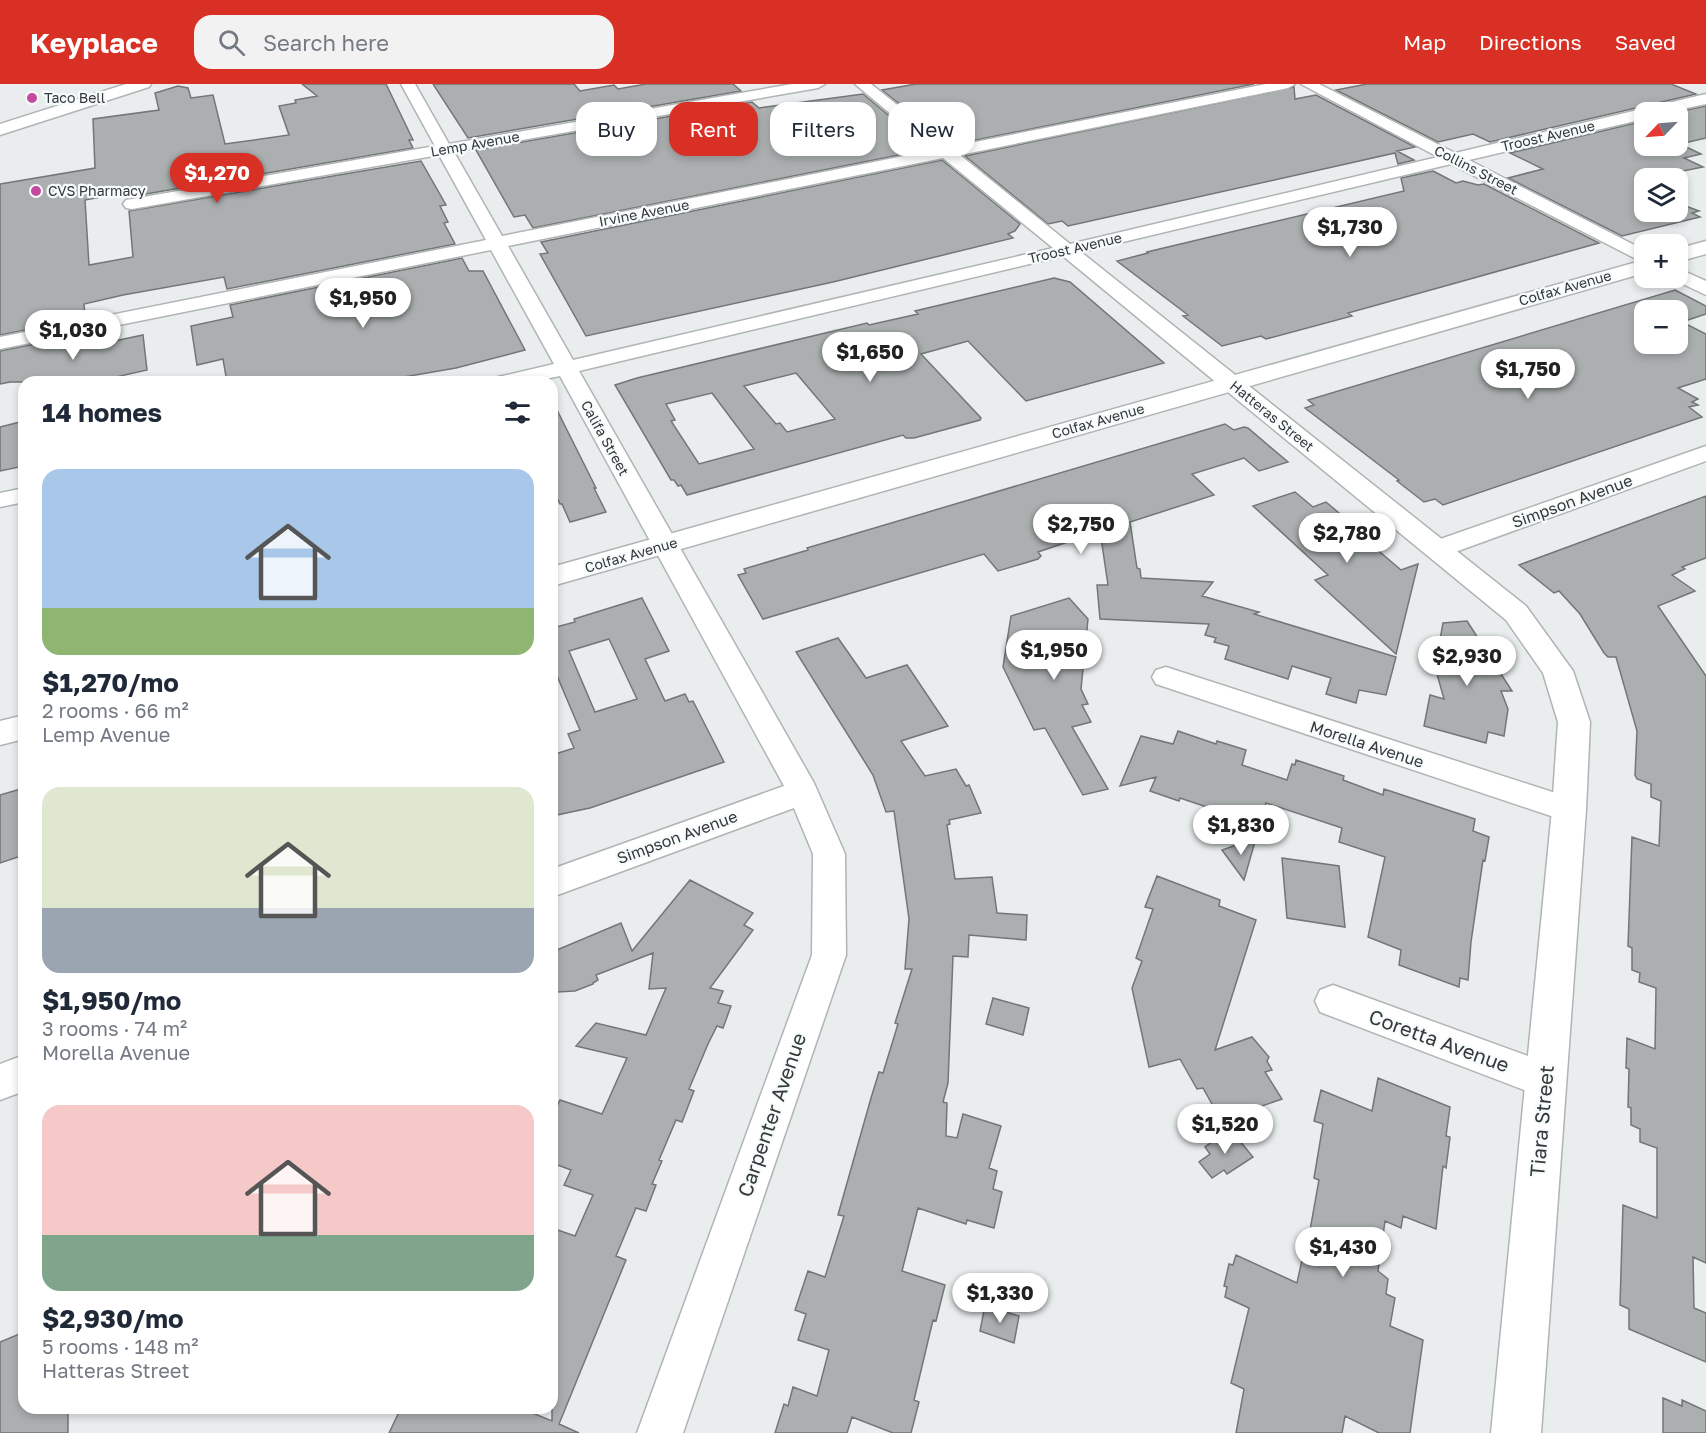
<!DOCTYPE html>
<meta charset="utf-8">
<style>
:root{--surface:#fff;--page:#f2f2f3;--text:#1f2937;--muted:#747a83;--accent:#d93025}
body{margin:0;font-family:"Golos Text",sans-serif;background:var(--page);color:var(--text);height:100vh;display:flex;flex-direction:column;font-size:22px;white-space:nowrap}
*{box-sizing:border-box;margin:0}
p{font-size:20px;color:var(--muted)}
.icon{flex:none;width:33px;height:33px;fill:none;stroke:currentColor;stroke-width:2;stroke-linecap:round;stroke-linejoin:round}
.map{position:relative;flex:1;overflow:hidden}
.side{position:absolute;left:18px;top:292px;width:540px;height:1038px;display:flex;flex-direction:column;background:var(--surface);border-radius:18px;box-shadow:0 3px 9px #0003}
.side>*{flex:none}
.hud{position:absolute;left:576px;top:18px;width:570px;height:54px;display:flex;gap:12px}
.needle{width:39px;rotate:245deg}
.fabs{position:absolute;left:1634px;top:18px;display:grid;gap:12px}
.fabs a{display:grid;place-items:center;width:54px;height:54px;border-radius:12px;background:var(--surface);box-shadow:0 3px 9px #0003;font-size:30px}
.price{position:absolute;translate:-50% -51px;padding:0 14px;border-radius:21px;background:#fff;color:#222;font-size:20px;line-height:39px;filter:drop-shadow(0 2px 3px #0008)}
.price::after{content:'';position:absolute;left:50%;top:36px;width:18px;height:14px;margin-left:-9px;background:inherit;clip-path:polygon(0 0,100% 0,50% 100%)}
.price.active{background:var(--accent);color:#fff}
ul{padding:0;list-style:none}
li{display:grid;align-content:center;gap:12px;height:318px;padding:0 24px}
li span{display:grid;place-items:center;height:186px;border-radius:18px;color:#555}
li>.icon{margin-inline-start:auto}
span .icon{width:108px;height:108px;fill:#fffc;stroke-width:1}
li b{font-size:26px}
h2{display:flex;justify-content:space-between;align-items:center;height:72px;padding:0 24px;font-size:26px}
.tag{padding:0 21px;border-radius:18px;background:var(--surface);box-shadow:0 3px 9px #0003;font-size:21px;line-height:54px}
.tag.active{background:var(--accent);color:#fff}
header{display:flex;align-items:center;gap:36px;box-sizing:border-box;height:84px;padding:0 30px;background:var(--accent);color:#fff}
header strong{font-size:28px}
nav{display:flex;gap:33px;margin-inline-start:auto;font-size:21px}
.search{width:420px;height:54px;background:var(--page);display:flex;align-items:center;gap:15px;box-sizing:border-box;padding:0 21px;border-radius:18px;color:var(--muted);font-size:22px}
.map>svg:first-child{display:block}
.building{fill:#abafb0;stroke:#727677;stroke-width:1.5;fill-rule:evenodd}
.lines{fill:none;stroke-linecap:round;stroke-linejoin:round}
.minor-casing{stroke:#b0b4b5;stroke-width:3}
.tertiary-casing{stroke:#b0b4b5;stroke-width:3}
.secondary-casing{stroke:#b0b4b5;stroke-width:3}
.primary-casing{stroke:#b0b4b5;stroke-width:3}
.minor{fill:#fff;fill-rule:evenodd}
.tertiary{fill:#fff;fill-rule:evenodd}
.secondary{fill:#fff;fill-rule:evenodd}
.primary{fill:#fff;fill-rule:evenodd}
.poi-dot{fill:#c44a9d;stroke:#f6fbfb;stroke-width:2}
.labels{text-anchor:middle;stroke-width:4.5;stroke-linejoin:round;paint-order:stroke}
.far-poi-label{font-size:14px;fill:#363839;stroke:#f6fbfb;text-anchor:start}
.far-street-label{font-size:14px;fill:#363839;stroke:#f6fbfb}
.street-label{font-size:16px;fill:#363839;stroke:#f6fbfb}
.near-street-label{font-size:20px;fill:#363839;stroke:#f6fbfb}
</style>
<header>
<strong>Keyplace</strong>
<div class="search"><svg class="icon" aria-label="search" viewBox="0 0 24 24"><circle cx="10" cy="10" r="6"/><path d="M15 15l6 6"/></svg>Search here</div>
<nav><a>Map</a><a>Directions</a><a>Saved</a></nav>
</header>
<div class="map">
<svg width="1706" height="1349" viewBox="0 0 1706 1349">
<rect width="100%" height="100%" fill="#e9edee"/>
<!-- building -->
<path class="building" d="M302,0H386L413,56H409L413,64L128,113V108L85,116L89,181L133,173L129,127L421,77L446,121L440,122L448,138L444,139L455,160L227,205L224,193L123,211L84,220L85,234L0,251V100L95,84L93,35L159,26L155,9L178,2L188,4L191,14L213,11L225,60L289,51L279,22L296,19L295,16L317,12Z
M433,0H574L580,7L614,1L618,5L646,0H733L741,7L468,54Z
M916,0H1254L951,61L882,6Z
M1367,0H1671L1696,10L1490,58L1473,50L1438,58L1336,6Z
M1294,3L1295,15L1316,11L1415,63L1397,67L1414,76L1398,80L1395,69L1068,142L1062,137L1048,140L965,72Z
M863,10L929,65L533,144L525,131L514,133L476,66L752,18L759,24Z
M1706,22V54L1680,60L1701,70L1684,74L1703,83L1663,91L1671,94H1644V128H1677V115L1684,119L1680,120L1699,127L1692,129L1700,133L1622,152L1508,94L1543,85L1510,69L1644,37V62H1677V28Z
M942,76L1020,140L1015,147L1008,150L1013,154L833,198L586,252L540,170L548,169L541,158Z
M1433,87L1456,99L1463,97L1478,101L1484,100L1599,159L1348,229L1352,232L1266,255L1261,252L1222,262L1183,232L1188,231L1117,177L1148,169L1147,168L1404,107L1401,94Z
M462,174L469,187H483L525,266L456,284L375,298H227L223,275L197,281L191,242L233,233L230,221Z
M1054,194L1070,198L1164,279L1026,317L968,257L921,270L981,334L980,336L914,354H906L903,351L687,411L681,401L678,402L674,396H671L615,301L637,294L867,239L869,241L918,230L915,227ZM796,289L835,335L787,348L780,339L776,340L744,302ZM712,309L754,365L699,380L671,337L675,336L666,320Z
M1675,206L1706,222V230L1682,238L1706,250V295L1678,304L1698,315L1692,318L1698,321L1689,323L1702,333L1443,421L1435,415L1424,418L1397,397L1399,396L1305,324L1314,321L1308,316ZM1644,226H1677V260H1644Z
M85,250L86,263L143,251L147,286L94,298H10L0,300V267Z
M552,316L596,404H594L606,428L570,438L562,420H560L552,403Z
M24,337V382L0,387V343Z
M1225,340L1234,346L1244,343L1248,344L1288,378L1259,387L1244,374L1192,390L1214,411L1130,438L1137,484L1140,485L1141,494L1213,498L1202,512L1259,528L1254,530L1396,573L1386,611L1359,606L1356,619L1326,610L1331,594L1292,582L1288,595L1225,575L1229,562L1214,558L1216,554L1205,551L1209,540L1100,535L1097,501H1108L1100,447L1038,468L1041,472L1038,475L998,487L984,470L763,535L738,491L746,489L744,485L808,466L807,464Z
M1295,408L1313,423L1326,418L1364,450L1360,451L1401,486L1418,480L1396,570L1315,496L1328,491L1253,422Z
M1706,412V474L1682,483L1685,485L1672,491L1695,507L1658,522L1706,592V1179L1693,1173L1694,1224L1706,1229V1278L1629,1245V1225L1620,1221L1623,1121L1657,1134V1064L1640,1058V1045L1631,1041V1024L1628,1023L1629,985L1626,984L1627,954L1655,965L1656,904L1639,898L1640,889L1632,886V864L1628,862L1632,753L1659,762L1661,717L1651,713V700L1637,695L1635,691L1637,647L1616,573H1608L1604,569L1580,530L1559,507L1554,509L1519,481Z
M642,514L669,567L645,575L665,617L685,610L689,618L693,617L724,678L590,724L552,732V671L574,664L568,650L580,646L552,580V544L575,538L574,535ZM609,555L637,615L595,628L569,567Z
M1069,514L1088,535L1081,605L1088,620L1082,621L1091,638L1072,643L1108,705L1083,711L1045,644L1034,646L1003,583L1011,532Z
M1467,537L1512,607H1501L1508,625L1504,652L1488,648L1486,659L1424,642L1430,611L1444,615L1435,583L1443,539Z
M838,554L866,594L907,581L948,642L901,657L925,692L956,685L966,702L969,701L981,729L949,736L950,740L947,741L955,795L992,793L997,829L1027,831L1026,856L969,851L968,873L953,872L948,999L943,1018L947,1019L946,1052L957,1054L963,1030L1001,1042L989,1084L997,1087L993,1105L1002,1108L994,1144L967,1136L966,1140L918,1124L902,1187L945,1201L936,1237L933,1236L914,1316L919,1318L911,1349H893L852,1333L847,1349H775L784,1320L788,1322L793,1303L817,1312L829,1266L798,1256L806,1230L795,1226L808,1187L825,1193L844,1132L838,1131L871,1014L879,988L883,989L898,940L895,939L912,885H905L909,835L894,727L886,728L873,691L796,568Z
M1178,647L1216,660L1217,657L1246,666L1242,681L1287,696L1292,680L1295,681L1296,676L1344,692L1343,696L1383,711L1384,705L1475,735L1473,747L1489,753L1485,777L1483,776L1471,858L1468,896L1460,894L1459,903L1399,881L1401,866L1368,853L1385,773L1339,758L1342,744L1266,719L1260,741L1180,714L1179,717L1150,707L1156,693L1120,702L1141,652L1173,660Z
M24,704V771L0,779V711Z
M1256,754L1244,796L1222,766Z
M1282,774L1339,782L1345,843L1287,834Z
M1157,792L1220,816L1219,822L1256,836L1215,966L1252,953L1269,973L1267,977L1272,986L1265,988L1282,1015L1221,1036L1203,1004L1197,1005L1180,975L1149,983L1132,904L1142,877L1136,874L1153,825L1145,823Z
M690,796L753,829L744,841L753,846L710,904L723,907L718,919L731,922L723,944L717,942L708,960L689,1005L694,1007L682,1038L676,1036L659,1076L662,1077L652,1100L656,1101L646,1127L636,1124L616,1172L626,1176L559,1340L579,1349H389L401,1324H520L552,1337V1144L575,1152L593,1111L564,1101L571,1086L552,1079V1032L560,1016L602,1030L627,974L576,962L596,939L646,951L666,904L649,905L653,869L596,891L598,896L593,899V900L575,907L557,908L552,893V868L621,839L632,867Z
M993,914L1029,924L1023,951L986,940Z
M1378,994L1450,1023L1446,1052L1450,1053L1446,1084L1443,1082L1436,1145L1403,1132L1401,1144L1385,1137L1378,1187L1388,1195L1386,1210L1395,1214L1390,1242L1423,1256L1410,1349H1379L1345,1332L1342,1349H1236L1244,1305L1231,1299L1249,1224L1225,1213L1227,1203L1224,1202L1229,1180L1233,1181L1236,1171L1297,1199L1305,1162L1307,1163L1319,1096L1314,1094L1323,1040L1314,1037L1321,1006L1372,1027Z
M1230,1045L1253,1073L1227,1090L1224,1086L1212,1094L1199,1078L1210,1070L1205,1063Z
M985,1221L1019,1232L1014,1259L980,1247Z
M24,1248V1324H68V1349H0V1258Z
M1663,1314L1682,1322V1316L1706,1327V1349H1663Z"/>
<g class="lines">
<!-- minor casing -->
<g class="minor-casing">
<path id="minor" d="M401,0H415L449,60L792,0H825L818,4L454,68L502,152L934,66L855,0H871L950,63L1266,0H1295L1288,4L960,71L1070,160L1438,73L1301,0H1319L1455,69L1706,10V20L1668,28H1644V35L1469,76L1644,166V179L1451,80L1081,168L1239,294L1242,299L1239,304L1231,305L1223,304L1063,172L579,287L814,699L845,770L846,871L683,1349H637L812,871L813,770L794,724L552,813V785L784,702L560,292L531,298H495L498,293L554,280L491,166L0,265V253L486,156L439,71L132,125L126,124L123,120L126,116L132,115L435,62ZM943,74L1053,164L573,276L508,162Z
M1677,184L1706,197V211L1670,194H1677Z
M1706,362V377L1447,471L1438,473L1429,471L1425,465L1429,459Z
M24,404V418L0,423V409Z
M1166,583L1580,717L1585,726L1580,735L1569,738L1156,600L1152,593L1156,586Z
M1333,901L1558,983L1564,996L1558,1009L1545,1014L1320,928L1315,917L1320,906Z
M24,971V1007L0,1016V980Z"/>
</g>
<!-- tertiary casing -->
<g class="tertiary-casing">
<path id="tertiary" d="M1231,292L1239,294L1526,522L1573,587L1590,638L1586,726L1541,1349H1491L1552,726L1558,638L1543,589L1506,536L1223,304L1219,299L1223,294Z"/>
</g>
<!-- secondary casing -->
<g class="secondary-casing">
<path id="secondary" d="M1706,157V170L1677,178V165Z
M1644,176V189L552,502V483Z
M24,631V655L0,661V637Z"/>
</g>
<!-- primary casing -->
<g class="primary-casing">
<path id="primary" d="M126,0H151L149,3L0,51V40Z"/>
</g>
<!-- minor -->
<use href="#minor" class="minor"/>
<!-- tertiary -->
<use href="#tertiary" class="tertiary"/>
<!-- secondary -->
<use href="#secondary" class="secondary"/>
<!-- primary -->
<use href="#primary" class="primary"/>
</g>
<!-- markers -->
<g class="poi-dot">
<circle cx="32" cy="14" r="6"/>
<circle cx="36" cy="107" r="6"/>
</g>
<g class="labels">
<!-- far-poi labels -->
<g class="far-poi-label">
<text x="44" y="19">Taco Bell</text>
<text x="48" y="112">CVS Pharmacy</text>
</g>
<!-- far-street labels -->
<g class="far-street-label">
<text transform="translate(1548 52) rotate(-13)" y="5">Troost Avenue</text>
<text transform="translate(475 60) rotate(-10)" y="5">Lemp Avenue</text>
<text transform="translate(1476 86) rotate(27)" y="5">Collins Street</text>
<text transform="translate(644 129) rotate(-11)" y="5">Irvine Avenue</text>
<text transform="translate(1075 164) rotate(-13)" y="5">Troost Avenue</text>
<text transform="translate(1565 204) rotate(-16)" y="5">Colfax Avenue</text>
<text transform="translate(1272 332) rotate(39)" y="5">Hatteras Street</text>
<text transform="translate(1098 337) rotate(-16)" y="5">Colfax Avenue</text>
<text transform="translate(605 354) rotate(61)" y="5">Califa Street</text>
<text transform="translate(631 471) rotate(-16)" y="5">Colfax Avenue</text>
</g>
<!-- street labels -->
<g class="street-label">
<text transform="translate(1572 417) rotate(-20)" y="6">Simpson Avenue</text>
<text transform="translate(1367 660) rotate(18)" y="6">Morella Avenue</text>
<text transform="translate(677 753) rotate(-20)" y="6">Simpson Avenue</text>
</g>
<!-- near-street labels -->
<g class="near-street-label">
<text transform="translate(1439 957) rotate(20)" y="7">Coretta Avenue</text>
<text transform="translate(772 1031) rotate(-71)" y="7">Carpenter Avenue</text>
<text transform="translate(1542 1037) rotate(-85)" y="7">Tiara Street</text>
</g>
</g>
</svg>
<div class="fabs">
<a><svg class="needle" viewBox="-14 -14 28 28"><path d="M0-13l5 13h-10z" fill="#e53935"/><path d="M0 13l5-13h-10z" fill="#747a83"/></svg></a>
<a><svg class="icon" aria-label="layers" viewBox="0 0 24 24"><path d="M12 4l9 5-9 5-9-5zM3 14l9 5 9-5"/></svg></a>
<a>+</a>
<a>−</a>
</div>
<b class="price active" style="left:217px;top:120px">$1,270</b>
<b class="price" style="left:1350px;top:174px">$1,730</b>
<b class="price" style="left:363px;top:245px">$1,950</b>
<b class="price" style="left:73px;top:277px">$1,030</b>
<b class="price" style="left:870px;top:299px">$1,650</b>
<b class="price" style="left:1528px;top:316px">$1,750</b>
<b class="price" style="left:1081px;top:471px">$2,750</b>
<b class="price" style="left:1347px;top:480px">$2,780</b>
<b class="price" style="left:1054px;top:597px">$1,950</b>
<b class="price" style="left:1467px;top:603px">$2,930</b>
<b class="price" style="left:1241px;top:772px">$1,830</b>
<b class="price" style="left:1225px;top:1071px">$1,520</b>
<b class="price" style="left:1343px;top:1194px">$1,430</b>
<b class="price" style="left:1000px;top:1240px">$1,330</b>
<div class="hud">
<a class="tag">Buy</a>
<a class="tag active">Rent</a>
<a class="tag">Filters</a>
<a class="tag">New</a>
</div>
<section class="side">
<h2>14 homes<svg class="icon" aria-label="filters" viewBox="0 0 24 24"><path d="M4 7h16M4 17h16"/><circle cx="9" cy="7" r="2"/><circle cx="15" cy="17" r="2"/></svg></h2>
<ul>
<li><span style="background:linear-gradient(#a9c7e8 75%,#8fb573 0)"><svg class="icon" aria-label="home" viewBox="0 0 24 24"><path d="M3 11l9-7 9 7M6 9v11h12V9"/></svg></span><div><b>$1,270/mo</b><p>2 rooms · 66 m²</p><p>Lemp Avenue</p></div></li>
<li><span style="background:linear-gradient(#dfe7d0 65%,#9aa5b1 0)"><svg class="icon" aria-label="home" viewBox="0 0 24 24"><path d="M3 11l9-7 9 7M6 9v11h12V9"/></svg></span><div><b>$1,950/mo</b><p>3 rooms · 74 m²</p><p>Morella Avenue</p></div></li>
<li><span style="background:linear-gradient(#f6c9c9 70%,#7fa58c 0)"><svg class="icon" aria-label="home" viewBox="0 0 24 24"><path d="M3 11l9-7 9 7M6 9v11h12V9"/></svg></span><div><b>$2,930/mo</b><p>5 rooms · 148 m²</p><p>Hatteras Street</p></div></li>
</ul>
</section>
</div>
